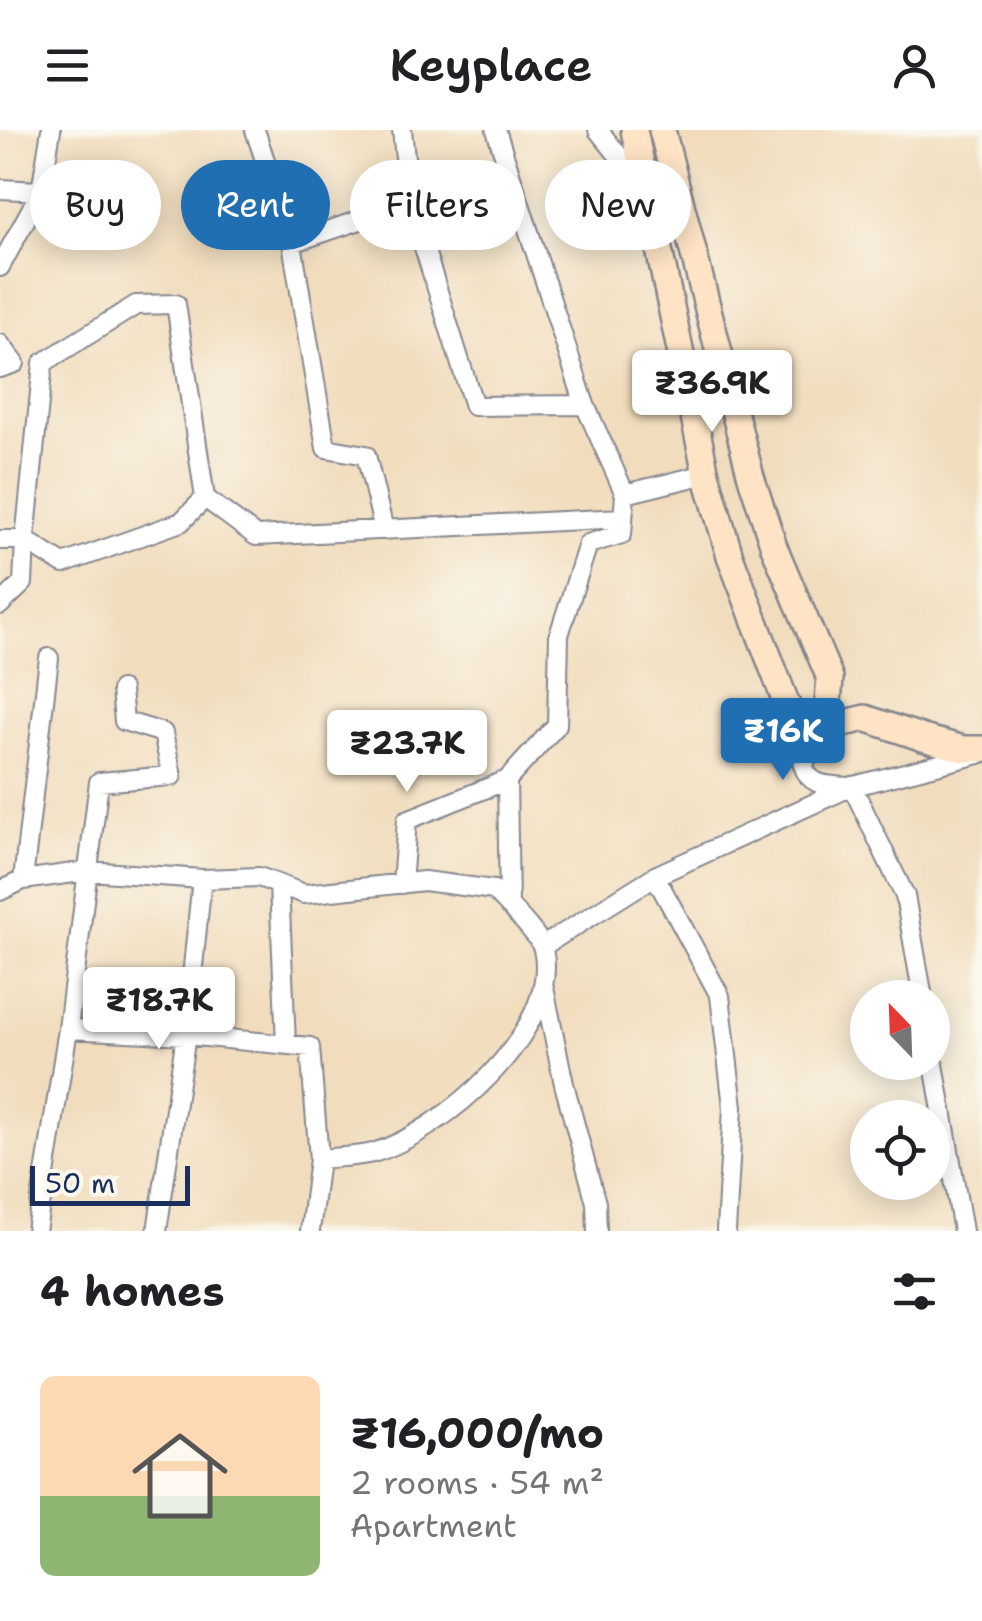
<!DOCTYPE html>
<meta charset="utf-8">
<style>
:root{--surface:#fff;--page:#f2f2f2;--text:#202124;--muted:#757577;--line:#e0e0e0;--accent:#1f6fb2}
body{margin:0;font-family:"Shantell Sans",sans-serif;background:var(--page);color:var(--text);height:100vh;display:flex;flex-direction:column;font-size:38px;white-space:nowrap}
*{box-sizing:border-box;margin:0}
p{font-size:32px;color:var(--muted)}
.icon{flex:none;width:55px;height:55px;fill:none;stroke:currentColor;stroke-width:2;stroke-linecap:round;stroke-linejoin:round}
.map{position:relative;height:1101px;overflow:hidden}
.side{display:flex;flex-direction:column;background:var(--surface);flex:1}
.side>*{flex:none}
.banner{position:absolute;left:30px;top:30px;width:922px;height:90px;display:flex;gap:20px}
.needle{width:65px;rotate:337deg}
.controls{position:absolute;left:850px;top:850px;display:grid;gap:20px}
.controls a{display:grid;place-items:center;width:100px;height:100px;border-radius:50%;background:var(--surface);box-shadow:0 5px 25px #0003;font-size:50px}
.scale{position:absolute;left:30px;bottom:25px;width:160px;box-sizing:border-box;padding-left:10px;border:5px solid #1b2f5e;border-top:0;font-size:28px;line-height:35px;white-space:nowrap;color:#1b2f5e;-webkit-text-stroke:8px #fbf7ec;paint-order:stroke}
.price{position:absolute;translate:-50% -85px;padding:0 22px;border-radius:10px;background:#fff;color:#222;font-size:32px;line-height:65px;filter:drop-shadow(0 2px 5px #0008)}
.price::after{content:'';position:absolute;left:50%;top:60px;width:30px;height:22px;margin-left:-15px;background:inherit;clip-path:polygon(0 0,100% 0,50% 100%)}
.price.current{background:var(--accent);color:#fff}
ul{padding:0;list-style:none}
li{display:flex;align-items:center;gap:30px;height:250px;padding:0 40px}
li+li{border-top:2px solid var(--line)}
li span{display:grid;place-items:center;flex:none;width:280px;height:200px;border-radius:15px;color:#555}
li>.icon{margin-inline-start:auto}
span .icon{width:120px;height:120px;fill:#fffc;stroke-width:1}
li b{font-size:42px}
h2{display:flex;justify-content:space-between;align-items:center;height:120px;padding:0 40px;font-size:42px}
.chip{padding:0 35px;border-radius:45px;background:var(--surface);box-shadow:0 5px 25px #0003;font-size:35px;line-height:90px}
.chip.current{background:var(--accent);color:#fff}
header{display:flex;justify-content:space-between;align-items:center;height:130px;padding:0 40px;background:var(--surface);font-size:45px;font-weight:600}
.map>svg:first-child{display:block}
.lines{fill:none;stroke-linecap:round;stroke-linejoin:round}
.street-casing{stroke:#86868e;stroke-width:22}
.secondary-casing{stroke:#86868e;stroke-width:30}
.street{stroke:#fff;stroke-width:18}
.secondary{stroke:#fee4c5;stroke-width:25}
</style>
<header><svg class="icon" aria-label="menu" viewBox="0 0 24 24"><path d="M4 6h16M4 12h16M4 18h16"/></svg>Keyplace<svg class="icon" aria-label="person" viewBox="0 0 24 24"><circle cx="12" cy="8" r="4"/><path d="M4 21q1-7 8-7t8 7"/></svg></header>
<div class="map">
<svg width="982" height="1101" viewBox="0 0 982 1101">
<rect width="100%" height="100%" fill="#fbf7ec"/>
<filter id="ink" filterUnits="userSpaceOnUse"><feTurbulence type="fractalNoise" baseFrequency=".01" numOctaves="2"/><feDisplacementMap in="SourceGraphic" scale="20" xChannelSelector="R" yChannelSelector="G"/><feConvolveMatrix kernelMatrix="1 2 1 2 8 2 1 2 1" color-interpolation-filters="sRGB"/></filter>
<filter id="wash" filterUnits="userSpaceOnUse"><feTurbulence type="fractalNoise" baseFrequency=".0048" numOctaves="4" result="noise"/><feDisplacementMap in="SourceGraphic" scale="40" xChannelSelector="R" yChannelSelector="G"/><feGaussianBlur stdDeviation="2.25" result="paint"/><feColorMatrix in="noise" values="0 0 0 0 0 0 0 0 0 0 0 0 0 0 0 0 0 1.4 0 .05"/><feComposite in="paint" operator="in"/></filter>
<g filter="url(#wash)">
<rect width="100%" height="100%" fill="#f1ddbd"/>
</g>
<g filter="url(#ink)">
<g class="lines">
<!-- street casing -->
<g class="street-casing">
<path id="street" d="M255,0L292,113L326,318L366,325L384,400
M402,0L410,73L474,276L585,275
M496,0L585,275L625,364
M598,0L644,57
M0,59L41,61
M292,113L410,73
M0,137L41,61L51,0
M0,214L15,233L0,238
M0,410H25L43,233L136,175L176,174L205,368
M0,475L23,453L25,410L63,434L181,392L205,368L256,406L623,388
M826,598L803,635C810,657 827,655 847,657
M852,656L905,766L923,868
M655,746L720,866L733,977L726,1101
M23,750L49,528
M402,754L407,690L507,650
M279,755L286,914
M0,761L23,750L88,741L202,749L259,747L304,764L424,751L494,760C506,773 539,804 543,819C562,900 443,1002 373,1023C356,1027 336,1027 319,1029L310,1101
M509,776L507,650L557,595L559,505L588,414L622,404L625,364L706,344
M543,816L655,746L850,657L979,624
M544,858L564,954L596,1073L597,1101
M68,899L186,905L310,917L319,1029
M932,923L963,1101
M36,1101L68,899L99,652L172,646L163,603L124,591L121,560
M157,1101L186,905L202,749"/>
</g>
<!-- secondary casing -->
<g class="secondary-casing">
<path id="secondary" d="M634,0L706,344L730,426L790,583L826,598L865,588L923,608L964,619H982
M662,0L751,347L774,417L830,548L826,598"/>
</g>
<!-- street -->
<use href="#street" class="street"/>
<!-- secondary -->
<use href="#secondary" class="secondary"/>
</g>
</g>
</svg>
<div class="controls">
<a><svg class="needle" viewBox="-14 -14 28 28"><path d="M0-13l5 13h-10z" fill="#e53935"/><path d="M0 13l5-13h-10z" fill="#757577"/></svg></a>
<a><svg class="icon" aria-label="locate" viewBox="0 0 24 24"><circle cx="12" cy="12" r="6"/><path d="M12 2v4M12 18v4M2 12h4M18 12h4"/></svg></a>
</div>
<div class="scale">50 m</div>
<b class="price" style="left:712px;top:305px">₹36.9K</b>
<b class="price current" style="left:783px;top:653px">₹16K</b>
<b class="price" style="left:407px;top:665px">₹23.7K</b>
<b class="price" style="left:159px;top:922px">₹18.7K</b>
<div class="banner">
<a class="chip">Buy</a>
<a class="chip current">Rent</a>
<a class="chip">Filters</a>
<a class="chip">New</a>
</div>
</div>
<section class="side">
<h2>4 homes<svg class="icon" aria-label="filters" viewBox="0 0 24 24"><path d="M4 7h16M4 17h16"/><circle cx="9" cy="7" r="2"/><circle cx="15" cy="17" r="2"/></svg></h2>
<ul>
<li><span style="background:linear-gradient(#ffd9b3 60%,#8fb573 0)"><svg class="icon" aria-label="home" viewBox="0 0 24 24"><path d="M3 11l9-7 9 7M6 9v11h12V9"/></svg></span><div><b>₹16,000/mo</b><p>2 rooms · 54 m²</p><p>Apartment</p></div></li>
</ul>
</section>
